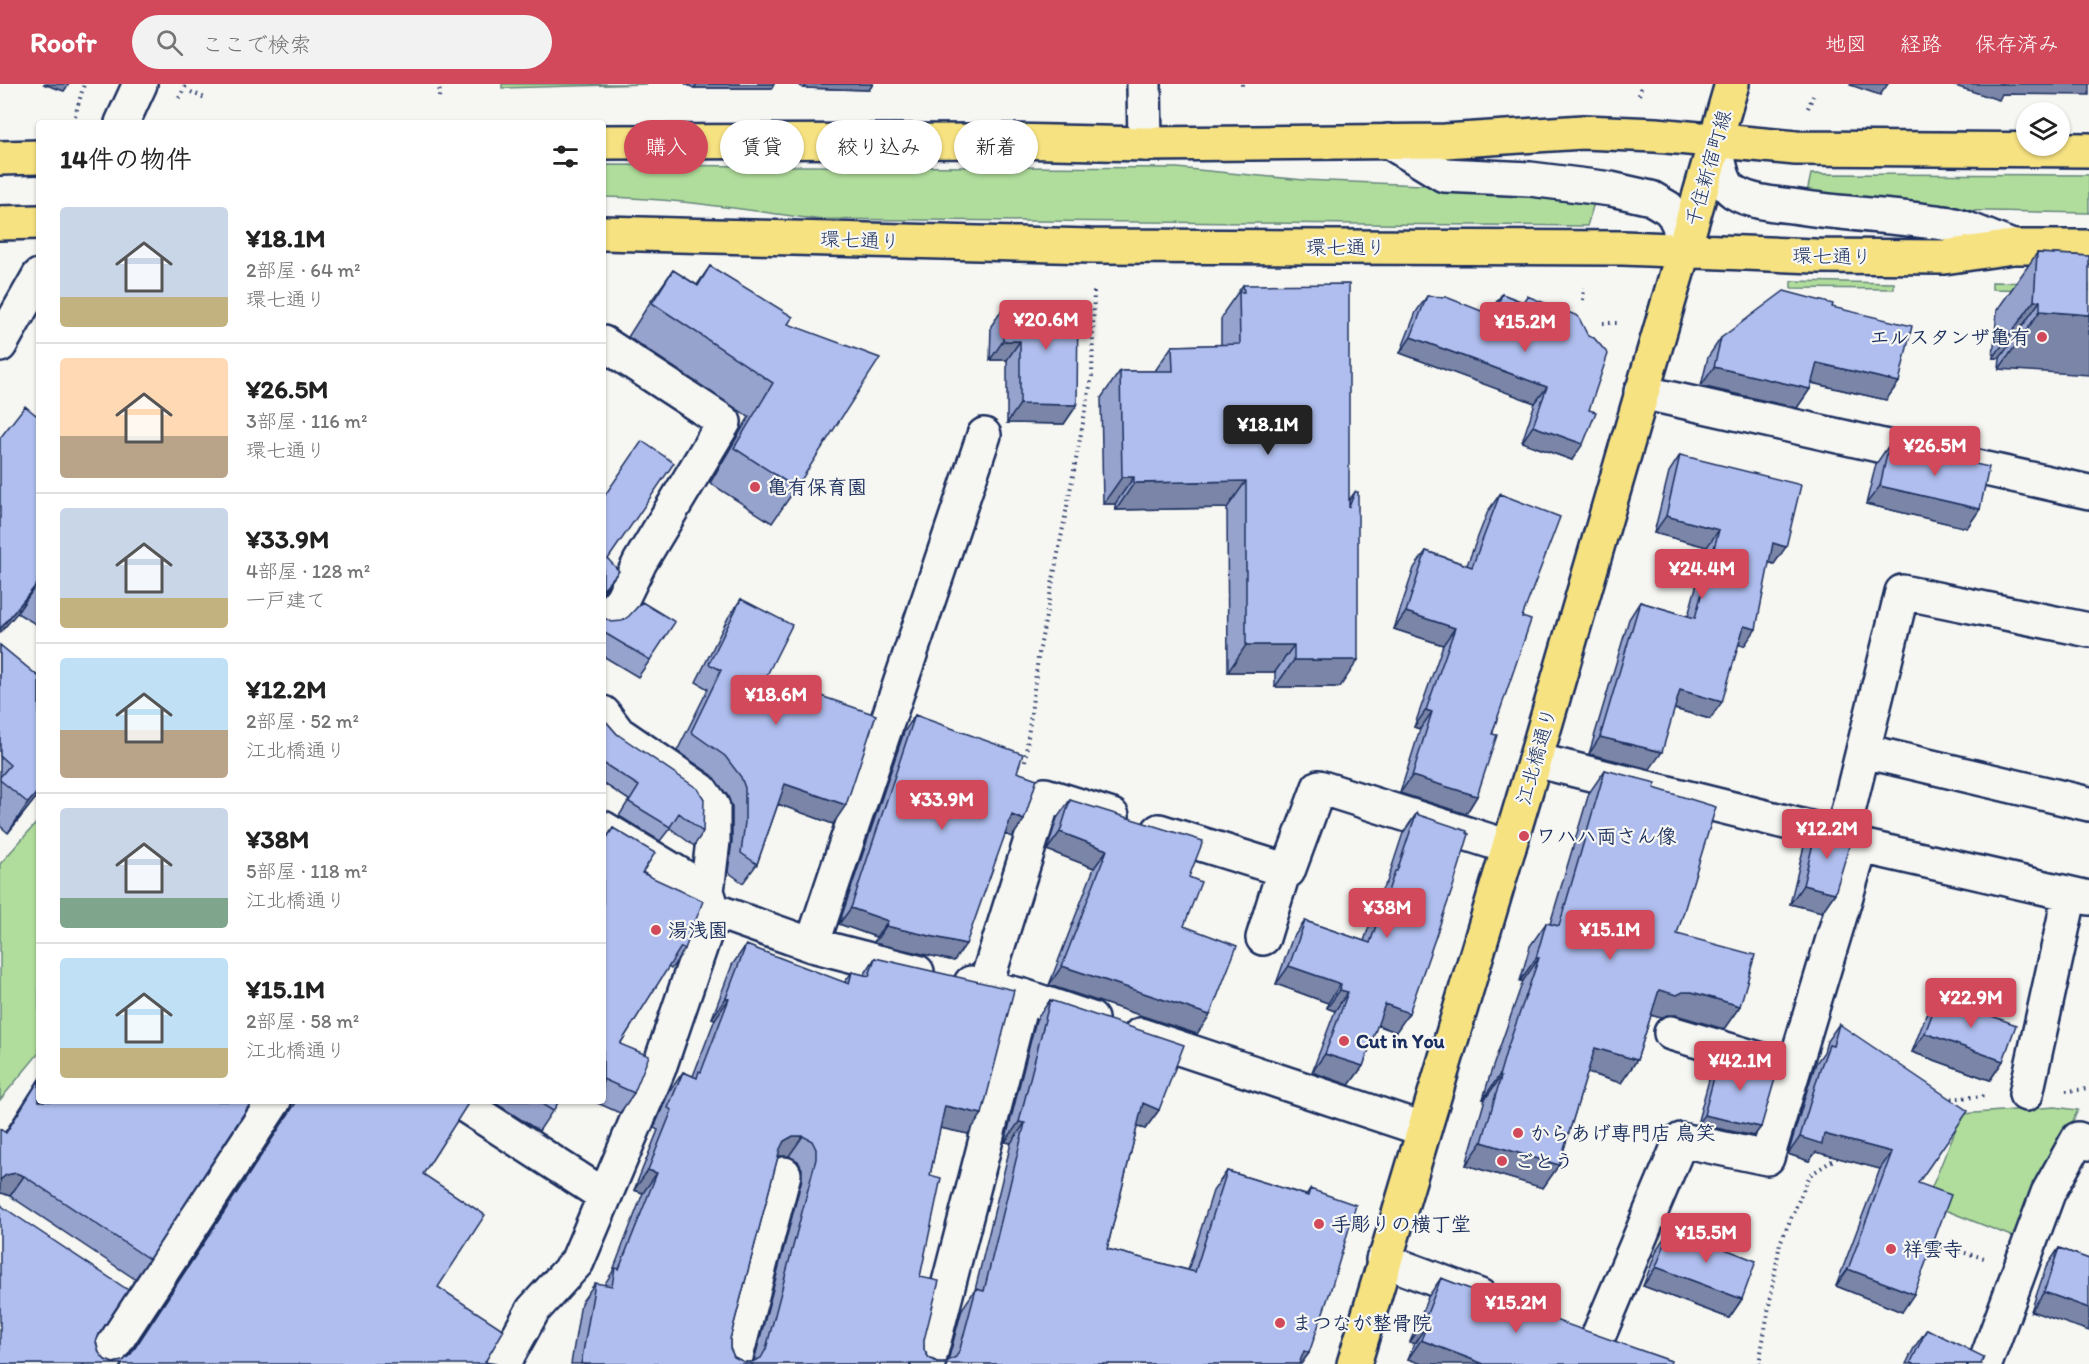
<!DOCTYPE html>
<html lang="ja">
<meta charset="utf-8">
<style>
:root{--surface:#fff;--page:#f2f2f2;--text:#222;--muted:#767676;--line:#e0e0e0;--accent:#d1495b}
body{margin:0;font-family:Itim,"Klee One",sans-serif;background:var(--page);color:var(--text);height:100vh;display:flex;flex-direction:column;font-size:22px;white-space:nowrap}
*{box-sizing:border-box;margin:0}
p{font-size:20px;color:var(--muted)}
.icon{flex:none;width:33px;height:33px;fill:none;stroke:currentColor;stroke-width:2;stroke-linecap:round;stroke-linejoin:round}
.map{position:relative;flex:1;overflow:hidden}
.details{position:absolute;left:36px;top:36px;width:570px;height:984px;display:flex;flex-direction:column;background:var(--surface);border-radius:6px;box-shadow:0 2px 4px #0004}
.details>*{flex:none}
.hud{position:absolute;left:624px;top:36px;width:570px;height:54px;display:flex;gap:12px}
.buttons{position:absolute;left:2016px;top:18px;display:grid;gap:12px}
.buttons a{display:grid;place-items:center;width:54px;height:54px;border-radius:50%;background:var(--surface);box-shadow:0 2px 4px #0004;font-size:30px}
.price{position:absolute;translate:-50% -51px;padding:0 14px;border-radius:6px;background:var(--accent);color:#fff;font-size:20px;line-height:39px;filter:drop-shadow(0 2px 3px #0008)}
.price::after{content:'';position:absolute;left:50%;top:36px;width:18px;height:14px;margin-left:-9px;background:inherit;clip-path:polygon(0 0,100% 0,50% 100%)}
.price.active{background:#222;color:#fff}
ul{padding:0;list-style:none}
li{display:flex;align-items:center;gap:18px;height:150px;padding:0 24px}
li+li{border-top:2px solid var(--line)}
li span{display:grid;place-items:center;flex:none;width:168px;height:120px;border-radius:6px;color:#555}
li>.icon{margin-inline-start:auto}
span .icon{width:72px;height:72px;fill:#fffc;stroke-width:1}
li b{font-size:26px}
h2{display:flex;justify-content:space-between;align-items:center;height:72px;padding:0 24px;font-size:26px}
.chip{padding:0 21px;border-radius:27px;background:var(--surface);box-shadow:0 2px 4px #0004;font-size:21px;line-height:54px}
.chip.active{background:var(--accent);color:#fff}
header{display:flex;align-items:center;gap:36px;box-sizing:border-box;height:84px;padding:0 30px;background:var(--accent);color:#fff}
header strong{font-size:28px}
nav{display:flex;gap:33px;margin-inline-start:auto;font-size:21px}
.search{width:420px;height:54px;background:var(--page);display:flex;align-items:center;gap:15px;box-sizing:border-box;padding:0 21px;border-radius:33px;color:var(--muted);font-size:22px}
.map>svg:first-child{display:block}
.green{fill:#b0dd9b;stroke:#66867c;stroke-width:1.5}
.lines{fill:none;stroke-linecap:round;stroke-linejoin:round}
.minor-casing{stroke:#1b2f5e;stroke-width:38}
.major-casing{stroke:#1b2f5e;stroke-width:38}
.path{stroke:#1b2f5e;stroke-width:4;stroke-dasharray:1.5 4.5;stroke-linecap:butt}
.minor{stroke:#f6f6f2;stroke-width:33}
.major{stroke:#f7e281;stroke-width:33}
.wall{fill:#96a3cd;stroke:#1b2f5e;stroke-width:1.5;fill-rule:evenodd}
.shaded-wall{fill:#7a85a7;stroke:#1b2f5e;stroke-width:1.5}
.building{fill:#afbeee;stroke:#1b2f5e;stroke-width:1.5;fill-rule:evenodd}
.poi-dot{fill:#d1495b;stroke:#f6f6f2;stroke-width:2}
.labels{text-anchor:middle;stroke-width:4.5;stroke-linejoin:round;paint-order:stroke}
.street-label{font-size:20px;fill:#1b2f5e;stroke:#f6f6f2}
.poi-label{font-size:20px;font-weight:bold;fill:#1b2f5e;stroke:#f6f6f2;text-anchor:start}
</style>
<header>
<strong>Roofr</strong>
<div class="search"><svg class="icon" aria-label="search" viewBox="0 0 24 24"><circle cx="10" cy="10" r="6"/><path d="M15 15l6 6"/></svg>ここで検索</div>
<nav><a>地図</a><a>経路</a><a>保存済み</a></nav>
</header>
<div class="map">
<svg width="2089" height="1280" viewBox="0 0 2089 1280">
<rect width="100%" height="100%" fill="#f6f6f2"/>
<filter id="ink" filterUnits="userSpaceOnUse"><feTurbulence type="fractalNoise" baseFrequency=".0167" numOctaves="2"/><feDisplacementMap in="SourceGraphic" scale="12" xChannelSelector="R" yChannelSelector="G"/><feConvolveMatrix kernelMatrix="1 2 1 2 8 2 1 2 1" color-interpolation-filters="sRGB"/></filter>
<g filter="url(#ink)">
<!-- green -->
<path class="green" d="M502,0H648L502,4Z
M603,81L1177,84L1304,96L1445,102L1595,116L1587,142L815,135C745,126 674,114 603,113Z
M1811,90L2089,91V129L1937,126L1806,113Z
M1791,197L1894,199V205L1791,204Z
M1992,198L2089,200V207L1992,205Z
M39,736V969L0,1016V780Z
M2055,1023L2078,1026L2016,1154L1945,1126L1929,1110L1962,1030Z"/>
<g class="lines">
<!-- minor casing -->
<g class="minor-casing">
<path id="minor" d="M1144,0L1145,60
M122,39L140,0
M1388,57L1444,91L1530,95L1611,105L1651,114L1668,124L1674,131L1679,141L1683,167
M1716,57C1719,73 1719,98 1734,108C1750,118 1774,120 1792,122C1842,130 1893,132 1943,139C1963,141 1993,156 2013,163
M603,259L724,338L640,478L622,515L603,537
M0,261L39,192
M1641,308L2089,408
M603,629L618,649L701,706L713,723V757L707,807
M1864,667L2089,720
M1535,676L1842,752L1861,762L2089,814
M603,744L707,807L713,826L812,861L917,888
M1159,747L1288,787L1319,703L1509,763
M1842,752L1902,508L2089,546
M1263,854L1284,786
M812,861L984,351
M971,899L1023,912L1091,935
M985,903L1045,711L1112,732
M1671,949L1793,985
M1140,951L1423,1045
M2026,1010L2070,810
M458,1017L605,1112
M1383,1176L1480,1212
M1597,1255L1681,1056L1767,1074L1861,762
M101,1280L274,1017
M503,1280L533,1226L577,1178L659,984L713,826
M734,1280L784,1090
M928,1280L1023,912
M1985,1280L2048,1109L2078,1055L2089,1059"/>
</g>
<!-- major casing -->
<g class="major-casing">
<path id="major" d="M603,58L1006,57L1145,60L1445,57L1583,48L1656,51L1796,64L2089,66
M0,74L39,73
M0,139L39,138
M603,149L1090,162L1623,164L1815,172L1944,173L2013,163H2089
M1354,1280L1535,676L1732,0"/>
</g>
<!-- path -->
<path class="path" d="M1242,0V6
M191,8L205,14
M1639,11L1642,0
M439,13L440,0
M179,14L187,0
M1808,24L1813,12
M75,32L84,0
M1583,216L1584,204
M1603,239H1620
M1025,677L1038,574L1092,292L1094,204
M2066,1007L2089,1005
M1946,1015L1987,1012
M1936,1161L1984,1174
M1759,1280L1780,1159L1810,1091L1841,1071"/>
<!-- minor -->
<use href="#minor" class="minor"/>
<!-- major -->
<use href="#major" class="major"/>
</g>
<!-- wall -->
<path class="wall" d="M685,0H774L772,4H694Z
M796,0H873L869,6L804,4Z
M2037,169L2089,172L1999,285L2000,274H1993L1997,226Z
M710,182L788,240L796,404L772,439L710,399L749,333L628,253L649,220L673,186L697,201Z
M1243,201L1349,416L1355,408L1340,603H1275V588H1228L1227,424L1116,426L1115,420H1103L1101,314L1120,287H1155L1172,262L1221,261V235L1224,230V228Z
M1502,210L1523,218L1527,212L1572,376L1522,358L1535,319L1400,269L1416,228L1427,212L1489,230L1491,226Z
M1021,219L1077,321L1064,340L1007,339V276H990L991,242L1004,223L1018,224Z
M1832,223L1899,298L1886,316L1811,299L1810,305L1797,324L1701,302L1708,273L1721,254Z
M39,328V542L17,529L36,331Z
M1889,361L1980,425L1967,444L1866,420L1876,380Z
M1680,371L1774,480L1769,478L1744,562L1738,560L1710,635L1674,625L1650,685L1589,670L1629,535L1640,518L1688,532L1707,463L1654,449L1669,388Z
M1500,410L1522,533L1477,712L1466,730L1400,709L1420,645L1414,643L1443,561L1394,545L1414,484L1426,467L1467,481L1488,427Z
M741,515L766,593L833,740L778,720L757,780L743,799L728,788L732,757V723L728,712L712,691L677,667L708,605L696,598L728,534Z
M603,533L650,576L638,593L603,572Z
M0,561L39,593V710L8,749L0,742Z
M915,631L1017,688L1012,753L1005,750L954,877L874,859L876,853L839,840L904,648Z
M603,634L703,748L694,762L670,744L660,757L619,732L629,716L603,699Z
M1605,686L1654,704L1677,850L1740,922L1724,945L1676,931H1667L1661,934L1651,931L1637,976L1621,999L1587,989L1559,1081L1543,1104L1466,1081L1485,1015H1483L1490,991L1523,897H1520L1530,862L1546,839L1550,840L1589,709Z
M1070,716L1189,793L1184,842L1197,950L1049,901L1094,784L1047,766L1057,734Z
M1416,730L1396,948L1377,941L1363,982L1349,1001L1312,988L1335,927L1327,924L1328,919L1276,900L1292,855L1305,837L1364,857L1382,805L1387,798L1403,749Z
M1817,743L1835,809L1822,828L1790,820L1804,762Z
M613,744L642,789L685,865L671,885L668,883L620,960L634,1009L620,1029L593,1017H603V759Z
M746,861L844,899L852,888L864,891L875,874L968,1050L940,1044L930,1091L920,1193L924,1266L929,1274L937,1278H946L948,1277L962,1225L975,1206L1011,1059L1005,1058L1036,936L1050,916L1159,1026L1145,1045L1137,1043L1107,1165L1188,1186L1213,1107L1227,1087L1306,1111L1310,1105L1309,1269L1301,1280H571L581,1219L595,1199L604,1201L612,1189L643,1109L634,1106L658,1046L654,1044L669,1008L683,988L693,992L715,935L712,934L732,881ZM778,1072H789L798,1077L802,1085V1095L754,1277L752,1278H744L734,1273L730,1264V1255Z
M1939,912L2003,977L1990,996L1912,968L1926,931Z
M1839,940L1918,1099L1902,1228L1836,1202L1880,1085L1816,1068L1809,1077L1788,1070L1808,1003L1816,979L1824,968L1827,957Z
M1720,971L1761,1043L1754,1052L1697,1040L1713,981Z
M39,995V1017L149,1175L135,1195L10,1112L2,1109L5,1048Z
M293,1017H469L423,1090L438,1203L485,1278L0,1280L99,1250L96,1258L99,1269L105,1276L113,1279L123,1277L129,1272L290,1027Z
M492,1017H559L539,1047Z
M1671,1144L1742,1215L1729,1234L1643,1202L1658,1163Z
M2059,1164L2089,1175L2031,1227L2046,1183Z
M1441,1194L1539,1232L1671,1277L1408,1275L1414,1260L1410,1258L1428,1213Z
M1927,1245L1981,1280H1906L1914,1264Z"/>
<!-- shaded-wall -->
<path class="shaded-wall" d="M43,0H69L64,7Z
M697,0H774L772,4H694Z
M807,0H873L869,6L804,4Z
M1851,0H1888L1880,11L1850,1Z
M1949,0H2089V11L2002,10L1999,16Z
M2034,217H2040L2000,274H1993Z
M2040,227L2089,231V291L1999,285Z
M1411,253L1547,303L1535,319L1400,269Z
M1003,257H1020L1007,276H990Z
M1817,279L1899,298L1886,316L1804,297Z
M1714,283L1810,305L1797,324L1701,302Z
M1020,320L1077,321L1064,340L1007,339Z
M1533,342L1583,360L1572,376L1522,358Z
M1122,393H1134L1115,420H1103Z
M1246,397L1227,424L1116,426L1134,399Z
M1880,402L1980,425L1967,444L1866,420Z
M1666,432L1719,446L1707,463L1654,449Z
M1773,459L1786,463L1774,480L1761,476Z
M619,487L606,504L603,508V505Z
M37,500L17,529L0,549V545Z
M1406,528L1455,544L1443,561L1394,545Z
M1744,542L1756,545L1744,562L1732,558Z
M1246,561H1294L1275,588H1228Z
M1294,576H1358L1340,603H1275Z
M1680,606L1722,618L1710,635L1668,623Z
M1426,626L1432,628L1420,645L1414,643Z
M1600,653L1662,668L1650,685L1589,670Z
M1412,692L1477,712L1466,730L1400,709Z
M785,700L846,721L833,740L772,718Z
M39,706V710L8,749L28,719Z
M1012,731L1024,736L1012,753L1000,748Z
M1060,748L1107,766L1094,784L1047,766Z
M1803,801L1835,809L1822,828L1790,820Z
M851,824L888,837L876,853L839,840Z
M886,842L966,860L954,877L874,859Z
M1536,874H1539L1523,897H1520Z
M1062,882L1210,931L1197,950L1049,901Z
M1289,882L1341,900L1328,919L1276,900Z
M1340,906L1348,908L1335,927L1327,924Z
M1659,906L1692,908L1740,922L1724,945L1676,931H1667L1661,934L1643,929Z
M726,914L729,915L715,935L712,934Z
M1385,920L1409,929L1396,948L1372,939Z
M1925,949L2003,977L1990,996L1912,968Z
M1595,964L1637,976L1621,999L1579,986Z
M1325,970L1363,982L1349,1001L1312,988Z
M1499,992L1501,993L1485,1015H1483Z
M1143,1019L1159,1026L1145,1045L1129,1039Z
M945,1022L982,1030L968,1050L931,1042Z
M1704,1031L1761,1043L1754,1052L1697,1040Z
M1019,1038L1025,1039L1011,1059L1005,1058Z
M1824,1050L1892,1068L1880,1085L1816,1068L1809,1077L1788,1070L1800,1053Z
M793,1052H803L789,1072H779L770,1077L784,1057Z
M1482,1058L1559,1081L1543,1104L1466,1081Z
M648,1086L657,1089L643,1109L634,1106Z
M16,1089L24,1092L10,1112L2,1109L0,1110V1096L6,1091Z
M1656,1183L1742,1215L1729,1234L1643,1202Z
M1848,1185L1914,1210L1902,1228L1836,1202Z
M2044,1208L2089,1224V1247L2031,1227Z
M1423,1240L1427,1241L1414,1260L1410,1258Z
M1421,1256L1484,1280H1422L1408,1275Z
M1304,1267L1309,1269L1301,1280H1295Z"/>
<!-- building -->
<path class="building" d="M2037,169L2089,172V231L2040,227V217H2034Z
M710,182L793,233L788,240L880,274L796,404L734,364L773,299L652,219L673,186L698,202Z
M1349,200V423L1355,408H1358V576H1294V561H1246V397L1134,399V393H1122L1120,287H1173L1172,262L1240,260L1239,208H1244L1243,201Z
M1784,207L1833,220L1832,223L1912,242L1899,298L1817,279L1810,305L1714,283L1721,254Z
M1502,210L1525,219L1527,212L1578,232L1588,252L1594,254L1608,270L1589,326L1596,328L1583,360L1533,342L1547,303L1411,253L1427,212L1446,213L1494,232Z
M1021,219H1078L1077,321L1020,320V257H1003L1004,223L1021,224Z
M25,322L36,331L39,328V501L37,500L0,545V354Z
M642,357L674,379L608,475L619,487L603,505V414Z
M1889,361L1989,383L1980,425L1880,402Z
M1680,371L1801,401L1786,463L1773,459L1756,545L1744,542L1722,618L1680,606L1662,668L1600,653L1640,518L1695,534L1719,446L1666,432Z
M1500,410L1560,433L1522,533L1531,536L1492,650L1497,651L1477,712L1412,692L1432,628L1426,626L1455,544L1406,528L1426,467L1472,483Z
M741,515L792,541L766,593L876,631L846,721L785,700L757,780L741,769L745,738V704L741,693L725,672L691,648L721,586L709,580Z
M642,518L675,538L650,576L603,548V533L611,538L622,537L629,532Z
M0,561L39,593V706L28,719L0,696V693L10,681L0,672Z
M915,631L1023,670L1017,688L1037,695L1024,736L1012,731L966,860L886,842L888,837L851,824Z
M603,634L617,650L698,705L704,715L703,748L679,729L670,743L629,718L639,702L603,679Z
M1605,686L1656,699L1654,704L1716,723L1677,850L1755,871L1740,922L1692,908H1683L1677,911L1659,906L1637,976L1595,964L1559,1081L1482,1058L1501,993L1499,992L1506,968L1539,874H1536L1546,839L1559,842Z
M1070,716L1203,757L1189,793L1201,798L1184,842L1237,862L1210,931L1062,882L1107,766L1060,748Z
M1416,730L1467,747V749L1469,750L1452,806L1409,929L1385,920L1363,982L1325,970L1348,908L1340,906L1341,900L1289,882L1305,837L1370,859L1395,787H1397Z
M1817,743L1852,753L1835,809L1803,801Z
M613,744L655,769L642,789L703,817L685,865L681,863L620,960L649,972L634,1009L603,995V760Z
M746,861L849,900L852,888L869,892L875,874L1014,906L982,1030L945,1022L930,1091L941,1094L920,1193L939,1197L924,1256V1266L929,1274L937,1278H946L956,1273L960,1265L976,1205L984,1207L1025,1039L1019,1038L1050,916L1184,961L1159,1026L1143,1019L1107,1165L1195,1188L1227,1087L1308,1112L1310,1105L1356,1121L1330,1208L1309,1269L1304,1267L1299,1280H581L595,1199L612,1202L615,1184L619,1185L657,1089L648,1086L672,1026L668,1024L683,988L697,994L699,987L701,988L729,915L726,914ZM793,1052H803L812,1057L816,1065V1075L766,1265L761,1274L752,1278H744L734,1273L730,1264V1255L780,1065L784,1057Z
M1939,912L2016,941L2003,977L1925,949Z
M1839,940L1968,1027L1918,1099L1951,1111L1914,1210L1848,1185L1892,1068L1824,1050L1822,1060L1800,1053L1820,985L1829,961L1833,962Z
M1720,971L1777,988L1761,1043L1704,1031Z
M39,996V1017H252L149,1175L24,1092L16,1089L6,1091L0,1096V1045L6,1049Z
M297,1017L469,1018L423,1090L485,1131L438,1203L504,1246L485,1278L497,1280H0V1119L3,1123L128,1206L99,1250L96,1258L99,1269L105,1276L113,1279L123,1277L131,1270Z
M537,1017H559L553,1027Z
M1671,1144L1756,1177L1742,1215L1656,1183Z
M2059,1164L2089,1175V1224L2044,1208Z
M1441,1194L1540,1232L1541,1231L1671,1277L1670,1280H1484L1421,1256L1427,1241L1423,1240Z
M1927,1245L1984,1273L1981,1280H1914L1911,1278Z"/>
</g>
<!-- markers -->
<g class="poi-dot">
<circle cx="2042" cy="253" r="6"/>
<circle cx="755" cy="403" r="6"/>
<circle cx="1524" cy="752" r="6"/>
<circle cx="656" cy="846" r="6"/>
<circle cx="1344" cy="957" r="6"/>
<circle cx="1518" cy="1049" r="6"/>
<circle cx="1502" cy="1077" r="6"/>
<circle cx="1319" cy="1140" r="6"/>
<circle cx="1891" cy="1165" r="6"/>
<circle cx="1280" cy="1239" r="6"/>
</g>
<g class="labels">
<!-- street labels -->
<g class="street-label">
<text transform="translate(1708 84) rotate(-74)" y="7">千住新宿町線</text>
<text transform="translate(860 156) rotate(2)" y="7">環七通り</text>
<text x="1346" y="170">環七通り</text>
<text transform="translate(1832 172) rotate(1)" y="7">環七通り</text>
<text transform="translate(1536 672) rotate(-74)" y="7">江北橋通り</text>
</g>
<!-- poi labels -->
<g class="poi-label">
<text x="2030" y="260" text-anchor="end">エルスタンザ亀有</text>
<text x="767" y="410">亀有保育園</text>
<text x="1536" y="759">ワハハ両さん像</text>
<text x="668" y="853">湯浅園</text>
<text x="1356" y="964">Cut in You</text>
<text x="1530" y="1056">からあげ専門店 鳥笑</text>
<text x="1514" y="1084">ごとう</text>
<text x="1331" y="1147">手彫りの横丁堂</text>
<text x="1903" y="1172">祥雲寺</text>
<text x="1292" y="1246">まつなが整骨院</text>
</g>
</g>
</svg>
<div class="buttons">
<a><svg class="icon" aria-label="layers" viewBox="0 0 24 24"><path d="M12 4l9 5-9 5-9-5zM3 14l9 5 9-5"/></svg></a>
</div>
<b class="price" style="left:1046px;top:267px">¥20.6M</b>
<b class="price" style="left:1525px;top:269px">¥15.2M</b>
<b class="price active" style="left:1268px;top:372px">¥18.1M</b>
<b class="price" style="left:1935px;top:393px">¥26.5M</b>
<b class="price" style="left:1702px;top:516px">¥24.4M</b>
<b class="price" style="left:776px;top:642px">¥18.6M</b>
<b class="price" style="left:942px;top:747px">¥33.9M</b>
<b class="price" style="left:1827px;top:776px">¥12.2M</b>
<b class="price" style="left:1387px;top:855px">¥38M</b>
<b class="price" style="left:1610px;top:877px">¥15.1M</b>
<b class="price" style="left:1971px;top:945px">¥22.9M</b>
<b class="price" style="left:1740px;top:1008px">¥42.1M</b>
<b class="price" style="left:1706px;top:1180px">¥15.5M</b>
<b class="price" style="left:1516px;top:1250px">¥15.2M</b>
<div class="hud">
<a class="chip active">購入</a>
<a class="chip">賃貸</a>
<a class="chip">絞り込み</a>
<a class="chip">新着</a>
</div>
<section class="details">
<h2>14件の物件<svg class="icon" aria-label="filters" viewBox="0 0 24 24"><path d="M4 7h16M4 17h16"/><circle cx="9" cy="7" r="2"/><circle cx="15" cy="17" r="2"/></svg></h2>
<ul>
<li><span style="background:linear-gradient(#c9d6e8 75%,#c2b280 0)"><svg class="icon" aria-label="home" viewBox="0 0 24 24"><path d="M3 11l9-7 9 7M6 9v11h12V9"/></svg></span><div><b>¥18.1M</b><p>2部屋 · 64 m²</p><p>環七通り</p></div></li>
<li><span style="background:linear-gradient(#ffd9b3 65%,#b9a48a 0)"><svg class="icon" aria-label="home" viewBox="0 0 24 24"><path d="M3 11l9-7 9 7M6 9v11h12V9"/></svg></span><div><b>¥26.5M</b><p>3部屋 · 116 m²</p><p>環七通り</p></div></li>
<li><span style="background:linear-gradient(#c9d6e8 75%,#c2b280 0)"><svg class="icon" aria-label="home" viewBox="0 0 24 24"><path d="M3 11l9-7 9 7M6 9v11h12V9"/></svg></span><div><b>¥33.9M</b><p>4部屋 · 128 m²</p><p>一戸建て</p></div></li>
<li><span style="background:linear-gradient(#bfe0f5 60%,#b9a48a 0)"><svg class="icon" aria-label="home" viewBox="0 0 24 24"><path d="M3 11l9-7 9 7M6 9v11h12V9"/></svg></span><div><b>¥12.2M</b><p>2部屋 · 52 m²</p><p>江北橋通り</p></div></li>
<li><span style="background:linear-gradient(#c9d6e8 75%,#7fa58c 0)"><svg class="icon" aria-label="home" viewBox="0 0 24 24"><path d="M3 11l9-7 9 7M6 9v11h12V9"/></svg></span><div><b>¥38M</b><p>5部屋 · 118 m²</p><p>江北橋通り</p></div></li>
<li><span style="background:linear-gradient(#bfe0f5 75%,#c2b280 0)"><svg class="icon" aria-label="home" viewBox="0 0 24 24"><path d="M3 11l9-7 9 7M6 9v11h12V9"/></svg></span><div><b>¥15.1M</b><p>2部屋 · 58 m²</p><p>江北橋通り</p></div></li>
</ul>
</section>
</div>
